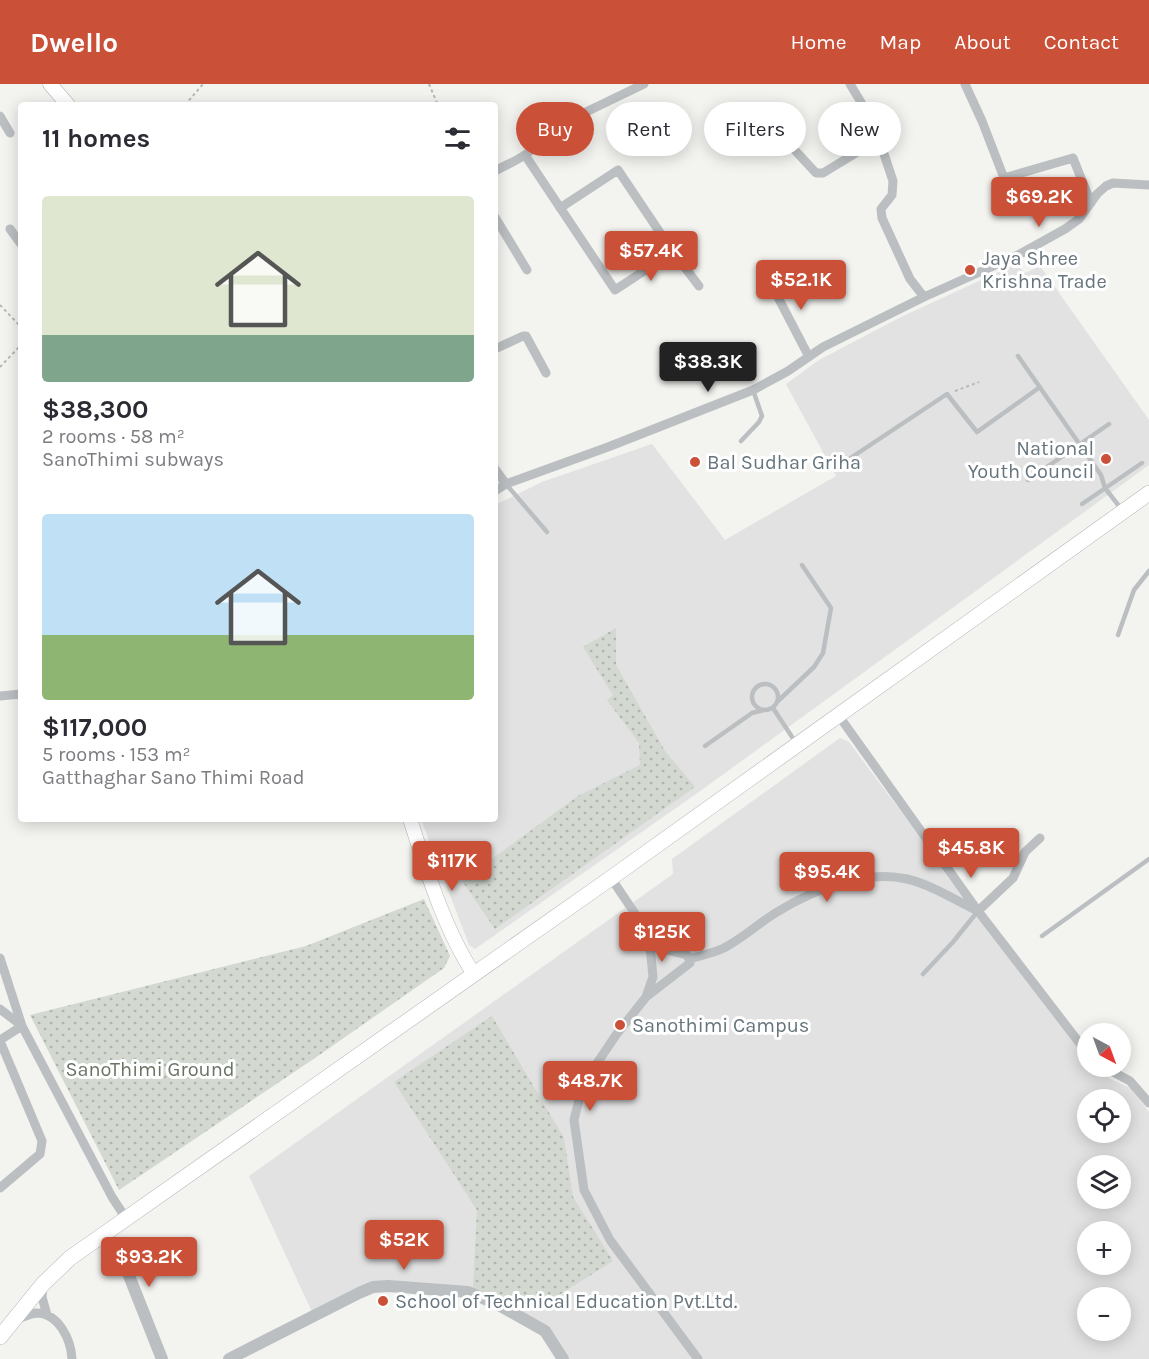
<!DOCTYPE html>
<meta charset="utf-8">
<style>
:root{--surface:#fff;--page:#f2f2f3;--text:#2b2b33;--muted:#7c7c81;--accent:#cb5038}
body{margin:0;font-family:Karla,sans-serif;background:var(--page);color:var(--text);height:100vh;display:flex;flex-direction:column;font-size:22px;white-space:nowrap}
*{box-sizing:border-box;margin:0}
p{font-size:20px;color:var(--muted)}
.icon{flex:none;width:33px;height:33px;fill:none;stroke:currentColor;stroke-width:2;stroke-linecap:round;stroke-linejoin:round}
.map{position:relative;flex:1;overflow:hidden}
.drawer{position:absolute;left:18px;top:18px;width:480px;height:720px;display:flex;flex-direction:column;background:var(--surface);border-radius:6px;box-shadow:0 3px 15px #0003}
.drawer>*{flex:none}
.top-card{position:absolute;left:516px;top:18px;width:543px;height:54px;display:flex;gap:12px}
.needle{width:39px;rotate:139deg}
.buttons{position:absolute;left:1077px;top:939px;display:grid;gap:12px}
.buttons a{display:grid;place-items:center;width:54px;height:54px;border-radius:50%;background:var(--surface);box-shadow:0 3px 15px #0003;font-size:30px}
.price{position:absolute;translate:-50% -51px;padding:0 14px;border-radius:6px;background:var(--accent);color:#fff;font-size:20px;line-height:39px;filter:drop-shadow(0 2px 3px #0008)}
.price::after{content:'';position:absolute;left:50%;top:36px;width:18px;height:14px;margin-left:-9px;background:inherit;clip-path:polygon(0 0,100% 0,50% 100%)}
.price.current{background:#222;color:#fff}
ul{padding:0;list-style:none}
li{display:grid;align-content:center;gap:12px;height:318px;padding:0 24px}
li span{display:grid;place-items:center;height:186px;border-radius:6px;color:#555}
li>.icon{margin-inline-start:auto}
span .icon{width:108px;height:108px;fill:#fffc;stroke-width:1}
li b{font-size:26px}
h2{display:flex;justify-content:space-between;align-items:center;height:72px;padding:0 24px;font-size:26px}
.pill{padding:0 21px;border-radius:27px;background:var(--surface);box-shadow:0 3px 15px #0003;font-size:21px;line-height:54px}
.pill.current{background:var(--accent);color:#fff}
header{display:flex;align-items:center;gap:36px;box-sizing:border-box;height:84px;padding:0 30px;background:var(--accent);color:#fff}
header strong{font-size:28px}
nav{display:flex;gap:33px;margin-inline-start:auto;font-size:21px}
.map>svg:first-child{display:block}
.built{fill:#e1e2e1;fill-rule:evenodd}
.grass{fill:url(#grass-dots)}
.lines{fill:none;stroke-linecap:round;stroke-linejoin:round}
.secondary-casing{stroke:#aeb3b6;stroke-width:15}
.primary-casing{stroke:#afb3b6;stroke-width:16}
.path{stroke:#b5b8ba;stroke-width:2;stroke-dasharray:3 3;stroke-linecap:butt}
.service{stroke:#bbbfc1;stroke-width:4.5}
.minor{stroke:#bbbfc1;stroke-width:9}
.tertiary{stroke:#bbbfc1;stroke-width:12}
.secondary{stroke:#fff;stroke-width:14}
.primary{stroke:#fff;stroke-width:15}
.poi-dot{fill:#cb5038;stroke:#fff;stroke-width:2}
.labels{text-anchor:middle;stroke-width:6;stroke-linejoin:round;paint-order:stroke}
.poi-label{font-size:20px;fill:#66757d;stroke:#fff;text-anchor:start}
.park-label{font-size:20px;fill:#697564;stroke:#fff}
</style>
<header>
<strong>Dwello</strong>
<nav><a>Home</a><a>Map</a><a>About</a><a>Contact</a></nav>
</header>
<div class="map">
<svg width="1149" height="1275" viewBox="0 0 1149 1275">
<defs>
<pattern id="grass-dots" width="8" height="8" patternUnits="userSpaceOnUse" patternTransform="scale(1.5)"><rect width="8" height="8" fill="#d3d8d0"/><path d="M2 2h.1M6 6h.1" fill="none" stroke="#afb4ae" stroke-width="1.8" stroke-linecap="round"/></pattern>
</defs>
<rect width="100%" height="100%" fill="#f3f3f0"/>
<!-- built -->
<path class="built" d="M1016,180L1025,189L1040,182L1149,336V381L703,705L475,865L469,861L421,735H495V421L542,398L652,360L725,456L836,392L786,300L819,276L903,232Z
M840,654L849,658L1087,976L1088,982L1093,983L1112,996L1131,1004L1149,1028V1275H568L498,1215L388,1199L312,1228L249,1092L673,790L672,775ZM1088,1016H1120V1048H1088ZM1088,1082H1120V1114H1088ZM1088,1148H1120V1180H1088ZM1088,1214H1120V1246H1088Z"/>
<!-- grass -->
<path class="grass" d="M616,544V581L665,667L695,703L495,845L462,797L578,712L640,681L639,659L607,616L613,611L583,563Z
M424,815L450,872L444,884L315,974L119,1106L30,931L306,862Z
M492,932L564,1054L573,1113L613,1177L540,1223L473,1205L477,1126L394,998Z"/>
<g class="lines">
<!-- secondary casing -->
<g class="secondary-casing">
<path id="secondary" d="M50,0L68,21
M410,735C426,785 445,847 474,890"/>
</g>
<!-- primary casing -->
<g class="primary-casing">
<path id="primary" d="M0,1253L43,1200L70,1174L611,794L1149,409"/>
</g>
<!-- path -->
<path class="path" d="M429,0L438,21
M185,21L203,0
M0,221L21,243
M0,283L21,261
M955,307L979,298"/>
<!-- service -->
<path class="service" d="M1018,272L1101,391L1105,404L1122,426
M741,357L759,338L762,332L753,306
M837,383L947,310L977,348L1040,303
M1028,396L1109,340
M506,400L547,448
M1082,420L1142,379
M1118,551L1134,506L1149,487
M752 613a13 13 0 1 1 26 0a13 13 0 1 1-26 0Z
M778,617L814,583L823,569L831,524L802,481
M773,624L796,659
M705,662L752,629L764,626
M1042,852L1149,775
M923,890L953,858L978,827"/>
<!-- minor -->
<path class="minor" d="M850,0L874,40L893,97L892,111L881,125L882,134L910,195L924,213
M965,0L982,37L1004,94L1073,74L1091,119
M0,32L10,49
M791,62L816,89H823L879,55
M525,71L615,206L673,168
M495,87C507,80 520,76 530,67C540,59 548,48 559,41L644,0
M560,124L618,86L673,168L699,202
M495,133L527,186
M10,145L21,160
M769,196L808,271
M495,265L523,252H526L546,289
M495,385L506,400
M495,407L506,400L608,363L753,306L788,287L823,263L924,213L1020,170L1065,145L1079,135L1097,110L1106,102L1113,99L1149,101
M0,612L21,610
M839,632L978,827L1088,970
M611,794L642,840L650,862L653,893L646,913L616,951L583,1000L574,1036L584,1106L610,1156L698,1275
M650,862L687,871L689,875
M0,874L22,942L112,1113L127,1136
M646,913L690,879L689,875C701,872 713,869 724,864C743,854 759,839 777,828C813,806 864,785 907,795C932,801 955,816 978,827L1013,794L1025,768L1040,754
M0,925L22,942L0,956
M0,957L42,1057L40,1070L0,1104
M1102,982L1130,997L1149,1019
M43,1202L42,1213L47,1231
M17,1235C23,1233 30,1230 36,1229C59,1229 71,1256 72,1275"/>
<!-- tertiary -->
<path class="tertiary" d="M106,1150L122,1174L162,1275
M229,1275L359,1209L373,1203L388,1202L468,1208L497,1220L545,1247L563,1275"/>
<!-- secondary -->
<use href="#secondary" class="secondary"/>
<!-- primary -->
<use href="#primary" class="primary"/>
</g>
<!-- markers -->
<g class="poi-dot">
<circle cx="970" cy="186" r="6"/>
<circle cx="1106" cy="375" r="6"/>
<circle cx="695" cy="378" r="6"/>
<circle cx="620" cy="941" r="6"/>
<circle cx="383" cy="1217" r="6"/>
</g>
<g class="labels">
<!-- poi labels -->
<g class="poi-label">
<text x="982" y="181">Jaya Shree<tspan x="982" dy="23">Krishna Trade</tspan></text>
<text x="1094" y="371" text-anchor="end">National<tspan x="1094" dy="23">Youth Council</tspan></text>
<text x="707" y="385">Bal Sudhar Griha</text>
<text x="632" y="948">Sanothimi Campus</text>
<text x="395" y="1224">School of Technical Education Pvt.Ltd.</text>
</g>
<!-- park labels -->
<g class="park-label">
<text x="150" y="992">SanoThimi Ground</text>
</g>
</g>
</svg>
<div class="buttons">
<a><svg class="needle" viewBox="-14 -14 28 28"><path d="M0-13l5 13h-10z" fill="#e53935"/><path d="M0 13l5-13h-10z" fill="#7c7c81"/></svg></a>
<a><svg class="icon" aria-label="locate" viewBox="0 0 24 24"><circle cx="12" cy="12" r="6"/><path d="M12 2v4M12 18v4M2 12h4M18 12h4"/></svg></a>
<a><svg class="icon" aria-label="layers" viewBox="0 0 24 24"><path d="M12 4l9 5-9 5-9-5zM3 14l9 5 9-5"/></svg></a>
<a>+</a>
<a>−</a>
</div>
<b class="price" style="left:1039px;top:144px">$69.2K</b>
<b class="price" style="left:651px;top:198px">$57.4K</b>
<b class="price" style="left:801px;top:227px">$52.1K</b>
<b class="price current" style="left:708px;top:309px">$38.3K</b>
<b class="price" style="left:971px;top:795px">$45.8K</b>
<b class="price" style="left:452px;top:808px">$117K</b>
<b class="price" style="left:827px;top:819px">$95.4K</b>
<b class="price" style="left:662px;top:879px">$125K</b>
<b class="price" style="left:590px;top:1028px">$48.7K</b>
<b class="price" style="left:404px;top:1187px">$52K</b>
<b class="price" style="left:149px;top:1204px">$93.2K</b>
<div class="top-card">
<a class="pill current">Buy</a>
<a class="pill">Rent</a>
<a class="pill">Filters</a>
<a class="pill">New</a>
</div>
<section class="drawer">
<h2>11 homes<svg class="icon" aria-label="filters" viewBox="0 0 24 24"><path d="M4 7h16M4 17h16"/><circle cx="9" cy="7" r="2"/><circle cx="15" cy="17" r="2"/></svg></h2>
<ul>
<li><span style="background:linear-gradient(#dfe7d0 75%,#7fa58c 0)"><svg class="icon" aria-label="home" viewBox="0 0 24 24"><path d="M3 11l9-7 9 7M6 9v11h12V9"/></svg></span><div><b>$38,300</b><p>2 rooms · 58 m²</p><p>SanoThimi subways</p></div></li>
<li><span style="background:linear-gradient(#bfe0f5 65%,#8fb573 0)"><svg class="icon" aria-label="home" viewBox="0 0 24 24"><path d="M3 11l9-7 9 7M6 9v11h12V9"/></svg></span><div><b>$117,000</b><p>5 rooms · 153 m²</p><p>Gatthaghar Sano Thimi Road</p></div></li>
</ul>
</section>
</div>
